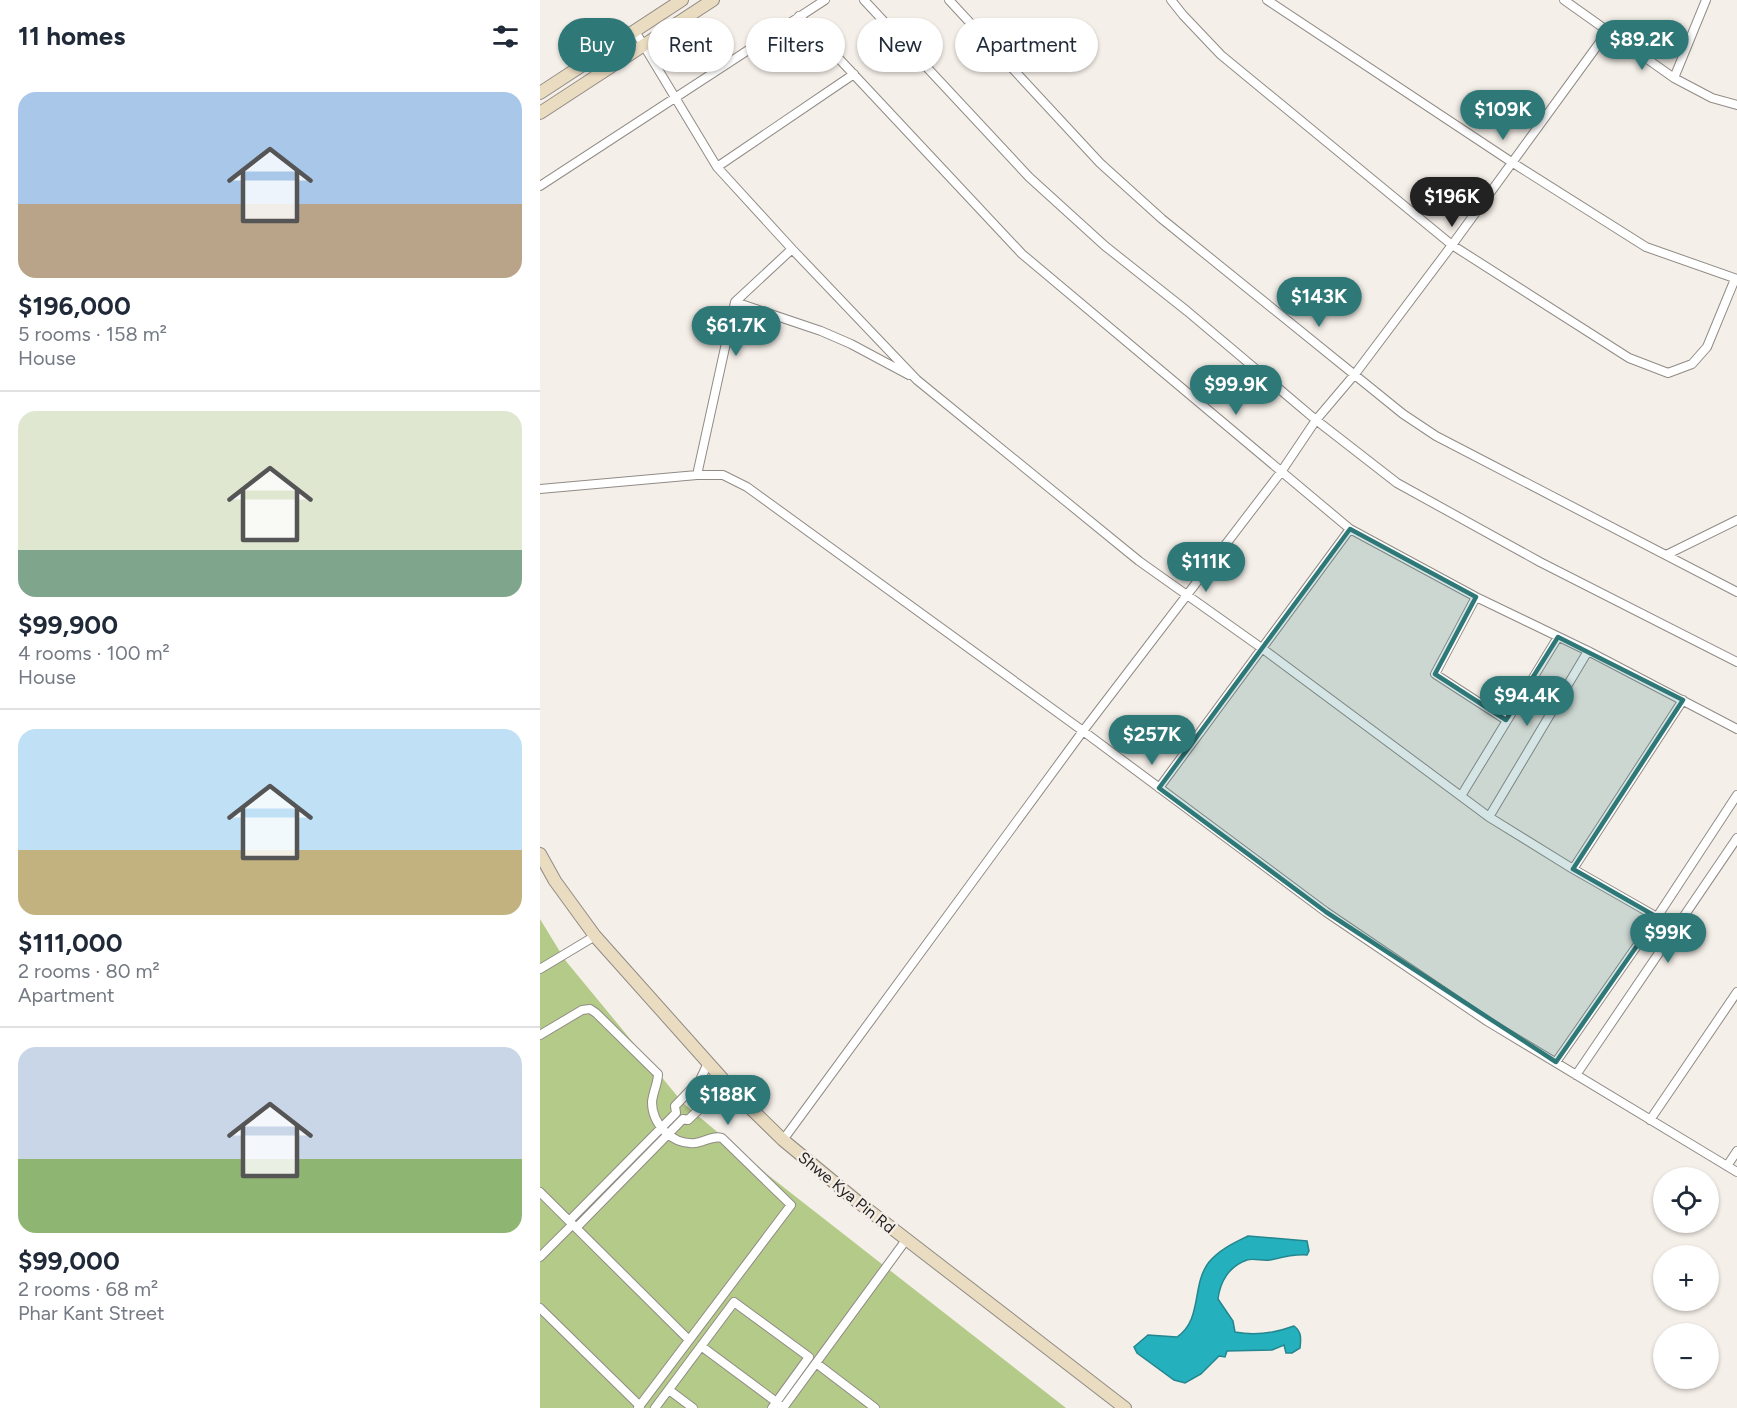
<!DOCTYPE html>
<meta charset="utf-8">
<style>
:root{--surface:#fff;--page:#f2f2f3;--text:#1f2937;--muted:#747a83;--line:#e0e1e3;--accent:#2f7878}
body{margin:0;font-family:Figtree,sans-serif;background:var(--page);color:var(--text);height:100vh;display:flex;flex-direction:column;font-size:22px;white-space:nowrap}
*{box-sizing:border-box;margin:0}
p{font-size:20px;color:var(--muted)}
.icon{flex:none;width:33px;height:33px;fill:none;stroke:currentColor;stroke-width:2;stroke-linecap:round;stroke-linejoin:round}
.map{position:relative;flex:1;overflow:hidden}
.side{display:flex;flex-direction:column;background:var(--surface);width:540px}
.side>*{flex:none}
.top-card{position:absolute;left:18px;top:18px;width:570px;height:54px;display:flex;gap:12px}
.buttons{position:absolute;left:1113px;top:1167px;display:grid;gap:12px}
.buttons a{display:grid;place-items:center;width:66px;height:66px;border-radius:50%;background:var(--surface);box-shadow:0 2px 4px #0004;font-size:30px}
.price{position:absolute;translate:-50% -51px;padding:0 14px;border-radius:21px;background:var(--accent);color:#fff;font-size:20px;line-height:39px;filter:drop-shadow(0 2px 3px #0008)}
.price::after{content:'';position:absolute;left:50%;top:36px;width:18px;height:14px;margin-left:-9px;background:inherit;clip-path:polygon(0 0,100% 0,50% 100%)}
.price.active{background:#222;color:#fff}
ul{padding:0;list-style:none}
li{display:grid;align-content:center;gap:12px;height:318px;padding:0 18px}
li+li{border-top:2px solid var(--line)}
li span{display:grid;place-items:center;height:186px;border-radius:18px;color:#555}
li>.icon{margin-inline-start:auto}
span .icon{width:108px;height:108px;fill:#fffc;stroke-width:1}
li b{font-size:26px}
h2{display:flex;justify-content:space-between;align-items:center;height:72px;padding:0 18px;font-size:26px}
.chip{padding:0 21px;border-radius:27px;background:var(--surface);box-shadow:0 2px 4px #0004;font-size:21px;line-height:54px}
.chip.active{background:var(--accent);color:#fff}
main{display:flex;flex:1;min-height:0}
.map>svg:first-child{display:block}
.green{fill:#b3ca88}
.water{fill:#24b1bd;stroke:#24868e;stroke-width:1.5}
.lines{fill:none;stroke-linecap:round;stroke-linejoin:round}
.street-casing{stroke:#918b86;stroke-width:10}
.secondary-casing{stroke:#918b86;stroke-width:14}
.street{stroke:#fff;stroke-width:8}
.secondary{stroke:#eadcc1;stroke-width:12}
.marked{fill:#2f7878;fill-opacity:0.2;stroke:#2f7878;stroke-width:4.5;stroke-linejoin:round}
.labels{text-anchor:middle;stroke-width:4.5;stroke-linejoin:round;paint-order:stroke}
.street-label{font-size:16px;fill:#252220;stroke:#f5efe9}
</style>
<main>
<section class="side">
<h2>11 homes<svg class="icon" aria-label="filters" viewBox="0 0 24 24"><path d="M4 7h16M4 17h16"/><circle cx="9" cy="7" r="2"/><circle cx="15" cy="17" r="2"/></svg></h2>
<ul>
<li><span style="background:linear-gradient(#a9c7e8 60%,#b9a48a 0)"><svg class="icon" aria-label="home" viewBox="0 0 24 24"><path d="M3 11l9-7 9 7M6 9v11h12V9"/></svg></span><div><b>$196,000</b><p>5 rooms · 158 m²</p><p>House</p></div></li>
<li><span style="background:linear-gradient(#dfe7d0 75%,#7fa58c 0)"><svg class="icon" aria-label="home" viewBox="0 0 24 24"><path d="M3 11l9-7 9 7M6 9v11h12V9"/></svg></span><div><b>$99,900</b><p>4 rooms · 100 m²</p><p>House</p></div></li>
<li><span style="background:linear-gradient(#bfe0f5 65%,#c2b280 0)"><svg class="icon" aria-label="home" viewBox="0 0 24 24"><path d="M3 11l9-7 9 7M6 9v11h12V9"/></svg></span><div><b>$111,000</b><p>2 rooms · 80 m²</p><p>Apartment</p></div></li>
<li><span style="background:linear-gradient(#c9d6e8 60%,#8fb573 0)"><svg class="icon" aria-label="home" viewBox="0 0 24 24"><path d="M3 11l9-7 9 7M6 9v11h12V9"/></svg></span><div><b>$99,000</b><p>2 rooms · 68 m²</p><p>Phar Kant Street</p></div></li>
</ul>
</section>
<div class="map">
<svg width="1197" height="1408" viewBox="0 0 1197 1408">
<rect width="100%" height="100%" fill="#f5efe9"/>
<!-- green -->
<path class="green" d="M0,919L25,960L143,1103L228,1175L526,1408H0Z"/>
<!-- water -->
<path class="water" d="M708,1236L767,1241L769,1251L767,1255C754,1254 743,1257 730,1260C722,1261 713,1258 707,1260C689,1266 680,1282 678,1299L693,1321L695,1332C715,1336 735,1333 754,1326C762,1332 761,1339 760,1348L752,1353H746L744,1345L732,1350L687,1351L685,1357L679,1356L661,1374L645,1383L634,1380L597,1353L594,1347L608,1335L637,1337C663,1319 651,1285 669,1262C680,1249 694,1243 708,1236Z"/>
<g class="lines">
<!-- street casing -->
<g class="street-casing">
<path id="street" d="M324,0L489,177L565,246L647,311L776,420L857,483L1000,562L1197,662
M409,0L560,163L622,219L863,414L896,436L1197,592
M631,0L643,15L681,55L912,245L1089,358L1128,373L1152,364L1167,347L1195,279
M727,0L973,163L1106,247L1197,279
M1024,0L1134,78L1172,98L1197,105
M259,16L482,254L810,529L936,597L1048,651L1197,729
M95,31L177,167L252,249L377,380L599,561L723,649L949,817L1033,869L1117,917
M1134,78L1166,0
M177,167L314,74
M0,186L285,0
M195,302L281,331L311,344L369,375
M157,475L195,302L252,249
M0,489L157,475H183L207,487L543,731L786,912L947,1021L1197,1172
M1126,555L1197,520
M936,597L895,674L966,720
M619,788L810,529
M921,796L1018,637
M949,817L1048,651
M1033,869L1143,700
M0,969L55,936
M0,1035L42,1010L50,1009L56,1013L118,1074C118,1083 113,1092 112,1102C112,1124 132,1145 155,1143C164,1142 173,1135 182,1138L251,1205L98,1408
M1016,1062L1117,917L1197,795
M1036,1075L1197,838
M1110,1120L1197,992
M243,1140L543,731L741,472L776,420L815,374L912,245L1068,31
M1187,1166L1197,1151
M0,1192L149,1340
M29,1221L136,1113L135,1106L160,1080L168,1063
M36,1228L143,1119L148,1120L174,1095L190,1087
M0,1257L32,1225
M0,1308L100,1406
M161,1346L239,1404
M276,1363L335,1408
M129,1390L153,1408
M115,1408L194,1302L269,1357L232,1408
M243,1408L366,1240"/>
</g>
<!-- secondary casing -->
<g class="secondary-casing">
<path id="secondary" d="M0,93L142,0
M0,113L173,0
M0,854L15,881L55,936L196,1094L243,1140L318,1202L585,1408"/>
</g>
<!-- street -->
<use href="#street" class="street"/>
<!-- secondary -->
<use href="#secondary" class="secondary"/>
</g>
<!-- marked area -->
<path class="marked" d="M810,529L936,597L895,674L966,720L1018,637L1143,700L1033,869L1117,917L1016,1062L786,912L619,788Z"/>
<g class="labels">
<!-- street labels -->
<g class="street-label">
<text transform="translate(307 1192) rotate(39)" y="6">Shwe Kya Pin Rd</text>
</g>
</g>
</svg>
<div class="buttons">
<a><svg class="icon" aria-label="locate" viewBox="0 0 24 24"><circle cx="12" cy="12" r="6"/><path d="M12 2v4M12 18v4M2 12h4M18 12h4"/></svg></a>
<a>+</a>
<a>−</a>
</div>
<b class="price" style="left:1102px;top:71px">$89.2K</b>
<b class="price" style="left:963px;top:141px">$109K</b>
<b class="price active" style="left:912px;top:228px">$196K</b>
<b class="price" style="left:779px;top:328px">$143K</b>
<b class="price" style="left:196px;top:357px">$61.7K</b>
<b class="price" style="left:696px;top:416px">$99.9K</b>
<b class="price" style="left:666px;top:593px">$111K</b>
<b class="price" style="left:987px;top:727px">$94.4K</b>
<b class="price" style="left:612px;top:766px">$257K</b>
<b class="price" style="left:1128px;top:964px">$99K</b>
<b class="price" style="left:188px;top:1126px">$188K</b>
<div class="top-card">
<a class="chip active">Buy</a>
<a class="chip">Rent</a>
<a class="chip">Filters</a>
<a class="chip">New</a>
<a class="chip">Apartment</a>
</div>
</div>
</main>
